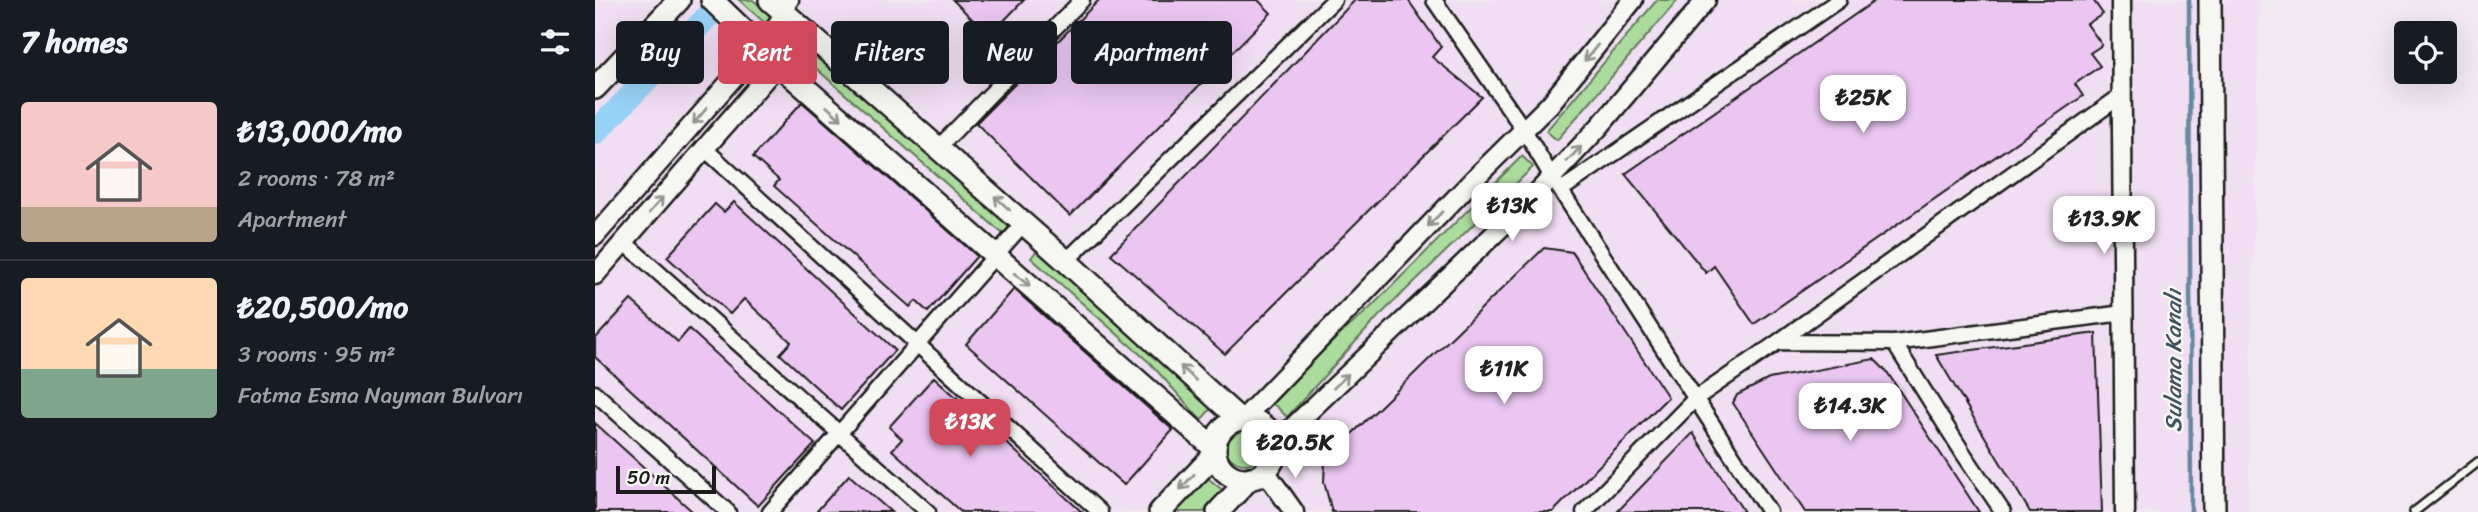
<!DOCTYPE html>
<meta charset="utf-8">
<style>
:root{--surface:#171b24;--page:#242831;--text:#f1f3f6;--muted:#9ea1a6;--line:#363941;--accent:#d1495b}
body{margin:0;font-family:Sriracha,sans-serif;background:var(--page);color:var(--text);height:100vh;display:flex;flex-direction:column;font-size:26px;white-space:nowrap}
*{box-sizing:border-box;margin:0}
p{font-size:23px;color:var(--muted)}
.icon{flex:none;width:38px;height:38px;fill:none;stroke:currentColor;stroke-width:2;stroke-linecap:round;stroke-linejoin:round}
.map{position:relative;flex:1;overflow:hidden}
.side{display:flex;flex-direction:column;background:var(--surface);width:595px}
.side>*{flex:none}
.top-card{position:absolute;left:21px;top:21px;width:665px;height:63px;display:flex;gap:14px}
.fabs{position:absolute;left:1799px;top:21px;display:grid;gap:14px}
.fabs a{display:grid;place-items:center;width:63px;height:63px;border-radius:7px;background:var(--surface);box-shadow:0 7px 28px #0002;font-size:35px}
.scale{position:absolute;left:21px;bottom:18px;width:100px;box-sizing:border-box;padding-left:7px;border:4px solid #1c1c1c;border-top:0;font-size:19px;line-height:24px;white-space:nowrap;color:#1c1c1c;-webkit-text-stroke:5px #f6f6f2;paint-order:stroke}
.price{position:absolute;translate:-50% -60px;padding:0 16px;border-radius:14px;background:#fff;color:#222;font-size:23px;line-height:46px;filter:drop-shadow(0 2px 4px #0008)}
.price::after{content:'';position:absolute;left:50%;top:42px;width:21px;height:16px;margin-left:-10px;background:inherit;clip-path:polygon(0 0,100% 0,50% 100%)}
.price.current{background:var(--accent);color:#fff}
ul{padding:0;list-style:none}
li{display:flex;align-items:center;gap:21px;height:175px;padding:0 21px}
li+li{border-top:2px solid var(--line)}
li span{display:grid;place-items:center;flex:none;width:196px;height:140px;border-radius:7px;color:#555}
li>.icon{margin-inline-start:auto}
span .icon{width:84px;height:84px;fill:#fffc;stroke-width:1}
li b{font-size:30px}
h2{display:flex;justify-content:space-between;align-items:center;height:84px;padding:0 21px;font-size:30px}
.pill{padding:0 24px;border-radius:7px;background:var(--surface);box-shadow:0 7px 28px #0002;font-size:24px;line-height:63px}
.pill.current{background:var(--accent);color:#fff}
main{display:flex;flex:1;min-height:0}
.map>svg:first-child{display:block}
.built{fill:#f0def2}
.green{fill:#abdc9d;stroke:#647c5c;stroke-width:2}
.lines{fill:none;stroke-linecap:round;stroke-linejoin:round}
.stream{stroke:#66899f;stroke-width:4.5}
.river{stroke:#97d2f7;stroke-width:24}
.building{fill:#eac6f1;stroke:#1c1c1c;stroke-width:2}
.service-casing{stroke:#1c1c1c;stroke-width:12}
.minor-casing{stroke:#1c1c1c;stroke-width:19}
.tertiary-casing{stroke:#1c1c1c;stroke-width:23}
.secondary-casing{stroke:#1c1c1c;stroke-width:26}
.service{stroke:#f6f6f2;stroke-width:7}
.minor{stroke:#f6f6f2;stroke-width:14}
.tertiary{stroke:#f6f6f2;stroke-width:18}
.secondary{stroke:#f6f6f2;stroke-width:21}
.oneway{stroke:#949492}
.labels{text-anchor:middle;stroke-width:5;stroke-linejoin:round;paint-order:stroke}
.water-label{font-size:23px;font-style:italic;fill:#41535e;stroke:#f6f6f2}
</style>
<main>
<section class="side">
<h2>7 homes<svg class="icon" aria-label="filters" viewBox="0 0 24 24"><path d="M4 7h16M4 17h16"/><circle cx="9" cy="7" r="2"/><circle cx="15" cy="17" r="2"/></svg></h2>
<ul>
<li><span style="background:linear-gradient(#f6c9c9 75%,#b9a48a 0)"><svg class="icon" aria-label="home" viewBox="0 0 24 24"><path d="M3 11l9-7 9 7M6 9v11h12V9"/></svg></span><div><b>₺13,000/mo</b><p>2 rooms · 78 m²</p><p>Apartment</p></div></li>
<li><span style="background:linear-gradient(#ffd9b3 65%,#7fa58c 0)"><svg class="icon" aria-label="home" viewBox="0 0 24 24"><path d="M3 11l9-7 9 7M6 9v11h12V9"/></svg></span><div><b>₺20,500/mo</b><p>3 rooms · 95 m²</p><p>Fatma Esma Nayman Bulvarı</p></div></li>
</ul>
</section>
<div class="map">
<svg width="1883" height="512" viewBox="0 0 1883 512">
<rect width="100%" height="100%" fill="#f2e8f2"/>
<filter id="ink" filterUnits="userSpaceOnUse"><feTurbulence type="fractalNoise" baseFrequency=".0143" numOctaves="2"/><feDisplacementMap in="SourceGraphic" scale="14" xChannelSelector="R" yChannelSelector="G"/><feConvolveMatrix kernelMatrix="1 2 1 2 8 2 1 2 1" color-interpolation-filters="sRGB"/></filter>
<g filter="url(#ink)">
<!-- built -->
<path class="built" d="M0,0H1664L1653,512H0Z"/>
<!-- green -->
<path class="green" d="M144,0H158L415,226L408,234Z
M1062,0H1083L962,140L951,131Z
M927,156L938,167L783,317L692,417L682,407L672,400L775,308Z
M442,250L530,329L622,402L606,420L555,363L436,258Z
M630 444a20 20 0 1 1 40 0a20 20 0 1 1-40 0Z
M609,475L630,492L609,512H580Z"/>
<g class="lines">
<!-- stream -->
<path class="stream" d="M1594,0L1596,512"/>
<!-- river -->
<path class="river" d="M0,133L115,14"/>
</g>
<!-- building -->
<path class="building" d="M358,0H429L394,36Z
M504,0H663L676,13L475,216L381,123Z
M760,0H813L846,47L837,57L887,97L630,354L516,254Z
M1281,0H1498L1508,14L1492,24L1507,45L1495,53L1505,66L1480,84L1488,96L1159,324L1119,266L1111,273L1030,174Z
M207,102L382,256L333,312L321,301L315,307L179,186L184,180L158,157Z
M139,202L300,350L246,410L185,354L196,342L149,299L135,314L72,257L120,204L129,212Z
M949,248L977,252L1073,397L958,512H737L729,482L730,460Z
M419,289L578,430L529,485L371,344Z
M36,300L83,342L94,329L220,444L163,506L0,357V339Z
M1501,333L1507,512H1435L1341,355Z
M1279,359L1292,372L1384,512H1210L1138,403L1142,395L1174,379Z
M339,377L487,512H366L297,450L307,439L294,427Z
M0,423L21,442L98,512H0Z
M1098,433L1149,512H1022Z
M254,475L296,512H221Z"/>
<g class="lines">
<!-- service casing -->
<g class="service-casing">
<path id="service" d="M1819,512L1883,462"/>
</g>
<!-- minor casing -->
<g class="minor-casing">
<path id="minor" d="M839,0L929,130L957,177L1174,512
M166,46L196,0
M344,147L487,0
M110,149L505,512
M966,190L1244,0
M29,242L333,512
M471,261L739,0
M1183,342L1527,95
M1299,343L1528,313
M0,393L133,512
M175,512L429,223
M989,512L1100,399L1183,342L1299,343L1368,453L1408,512"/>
</g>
<!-- tertiary casing -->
<g class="tertiary-casing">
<path id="tertiary" d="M1526,0L1530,512
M0,236L166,46
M0,275L183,64
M649,418L879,179L955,104L1038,0
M679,445L941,194L1004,127L1111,0
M670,471L699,512"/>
</g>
<!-- secondary casing -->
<g class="secondary-casing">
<path id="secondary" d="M117,0L183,64L619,448
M175,0L471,261L644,419
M1615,0L1619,512
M0,88L84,0
M620 449a30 30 0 1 1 60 0a30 30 0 1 1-60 0Z
M565,512L620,454
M623,512L655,478"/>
</g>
<!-- service -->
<use href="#service" class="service"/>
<!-- minor -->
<use href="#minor" class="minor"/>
<!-- tertiary -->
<use href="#tertiary" class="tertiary"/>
<!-- secondary -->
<use href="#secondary" class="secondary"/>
</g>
<!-- one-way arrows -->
<defs><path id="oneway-shaft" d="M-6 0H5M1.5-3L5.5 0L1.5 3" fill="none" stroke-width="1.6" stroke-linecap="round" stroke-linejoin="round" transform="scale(1.75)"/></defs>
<g class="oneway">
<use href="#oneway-shaft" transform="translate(996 53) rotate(129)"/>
<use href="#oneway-shaft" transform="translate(239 113) rotate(42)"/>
<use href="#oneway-shaft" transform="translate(105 116) rotate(131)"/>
<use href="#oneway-shaft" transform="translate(979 154) rotate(-46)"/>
<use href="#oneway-shaft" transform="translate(407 203) rotate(-138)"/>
<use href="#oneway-shaft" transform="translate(61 205) rotate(-49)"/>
<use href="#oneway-shaft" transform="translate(840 219) rotate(134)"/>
<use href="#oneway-shaft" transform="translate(427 280) rotate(41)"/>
<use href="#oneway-shaft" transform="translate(593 373) rotate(-137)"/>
<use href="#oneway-shaft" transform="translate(746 381) rotate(-44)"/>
<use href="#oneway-shaft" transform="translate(592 482) rotate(133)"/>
</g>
</g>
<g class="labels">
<!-- water labels -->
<g class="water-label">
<text transform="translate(1578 361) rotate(-90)" y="8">Sulama Kanalı</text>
</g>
</g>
</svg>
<div class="fabs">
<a><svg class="icon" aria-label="locate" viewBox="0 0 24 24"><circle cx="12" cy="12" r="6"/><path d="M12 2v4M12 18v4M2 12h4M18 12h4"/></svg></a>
</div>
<div class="scale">50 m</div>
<b class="price" style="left:1268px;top:135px">₺25K</b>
<b class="price" style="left:917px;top:243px">₺13K</b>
<b class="price" style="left:1509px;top:256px">₺13.9K</b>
<b class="price" style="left:909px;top:406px">₺11K</b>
<b class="price" style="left:1255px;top:443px">₺14.3K</b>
<b class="price current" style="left:375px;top:459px">₺13K</b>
<b class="price" style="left:700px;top:480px">₺20.5K</b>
<div class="top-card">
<a class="pill">Buy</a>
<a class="pill current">Rent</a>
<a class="pill">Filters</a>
<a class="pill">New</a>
<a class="pill">Apartment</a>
</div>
</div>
</main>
